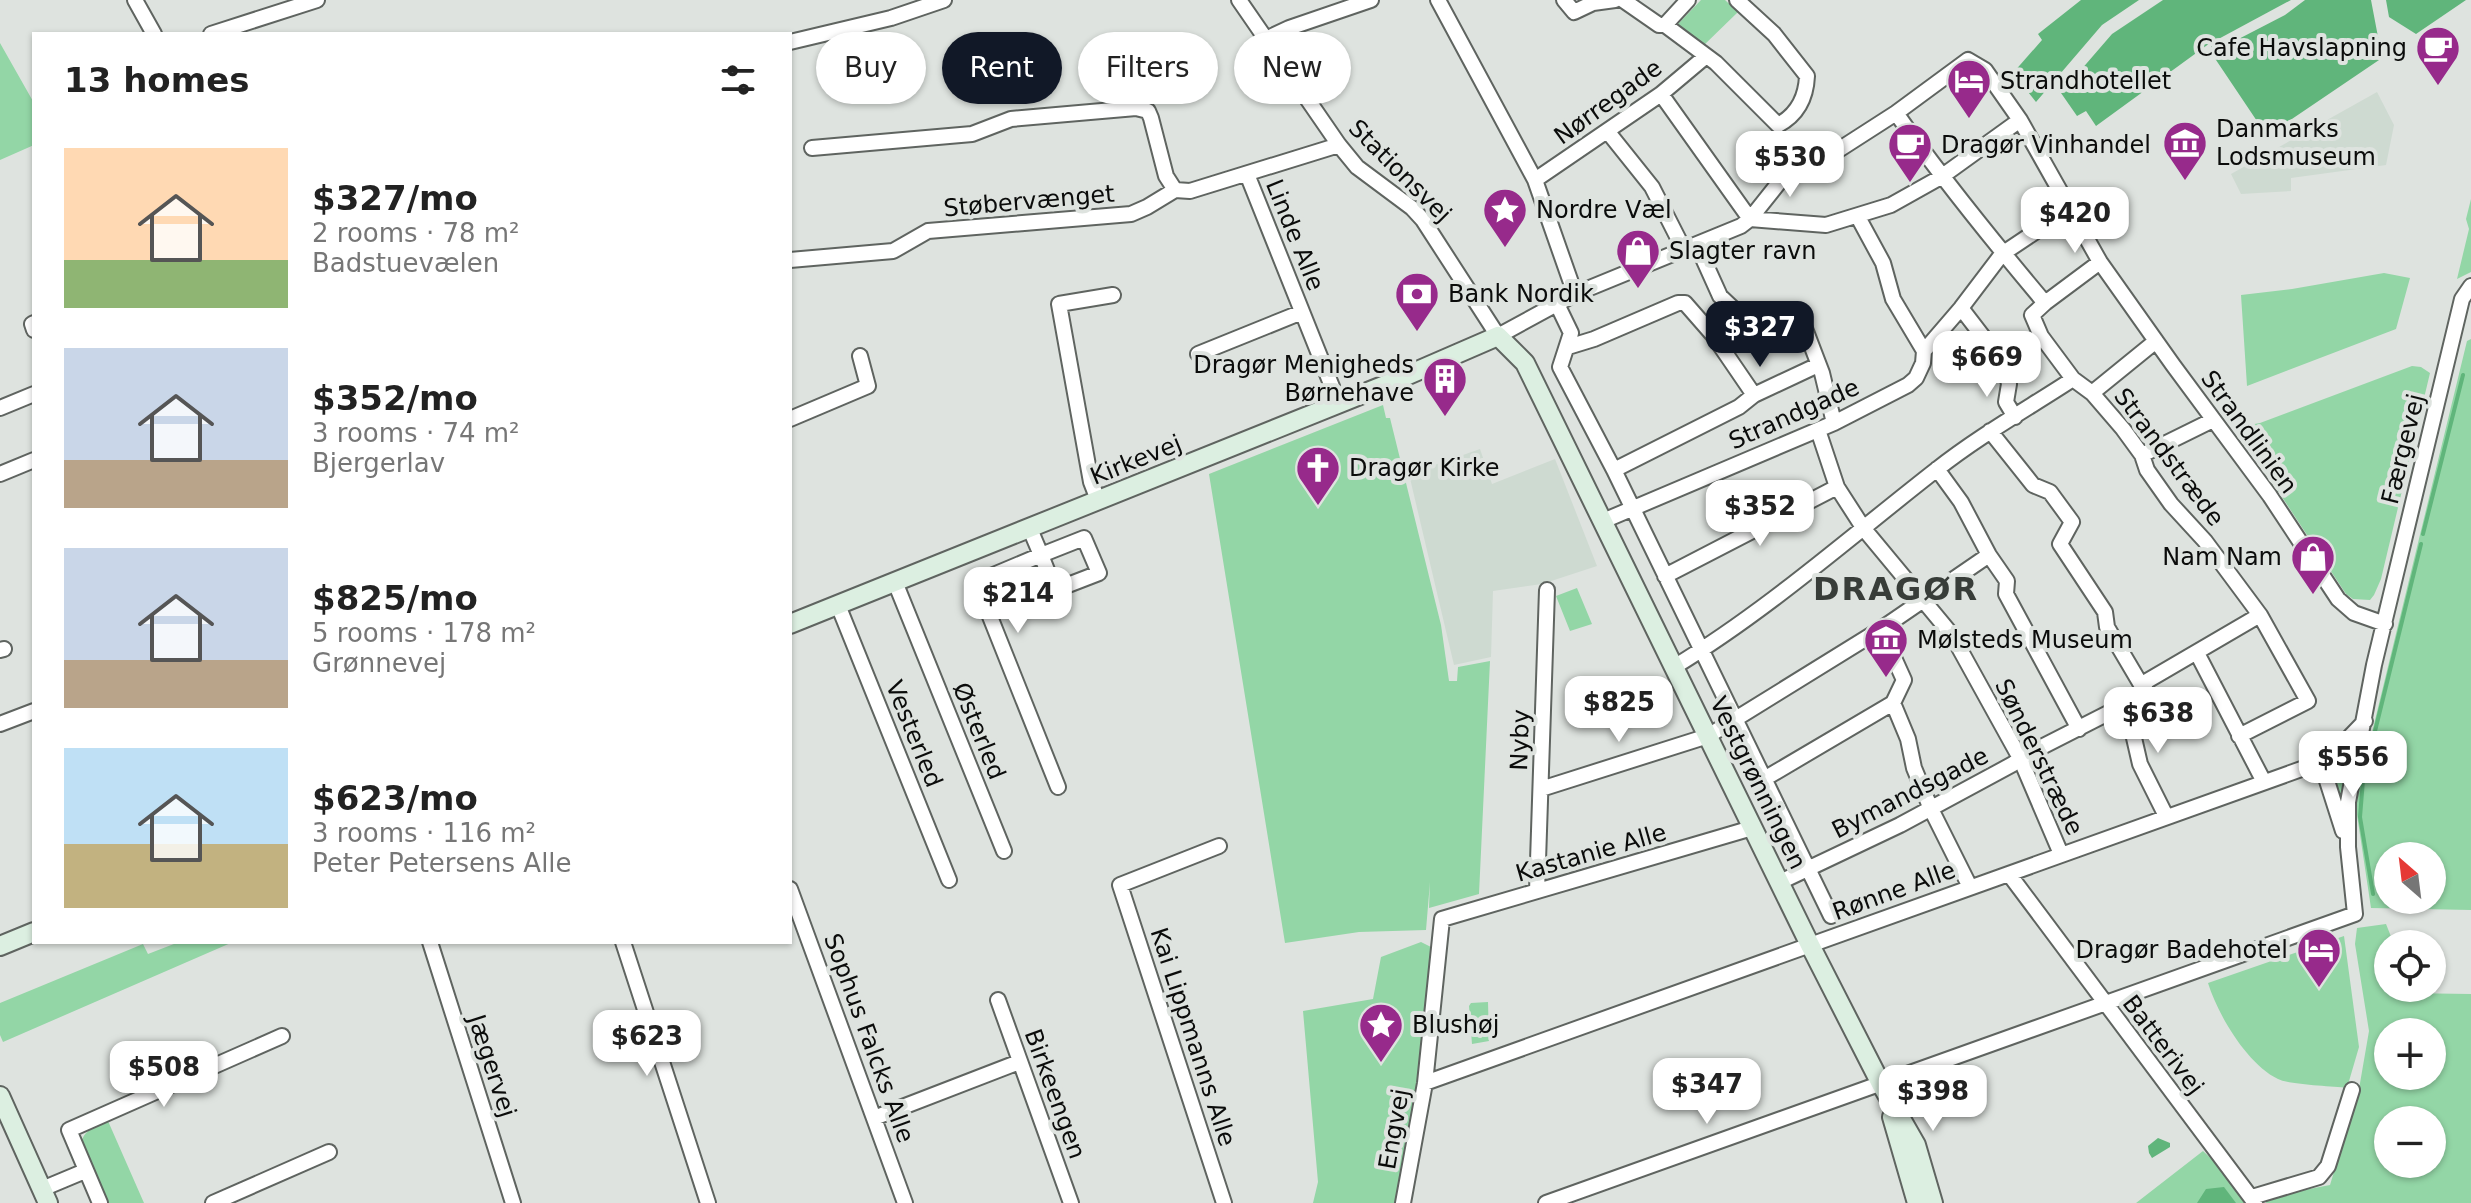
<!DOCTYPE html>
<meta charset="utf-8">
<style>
:root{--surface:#fff;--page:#f6f6f6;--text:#222;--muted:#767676;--accent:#111827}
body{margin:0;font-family:"DejaVu Sans",sans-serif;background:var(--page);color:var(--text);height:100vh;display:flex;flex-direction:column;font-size:30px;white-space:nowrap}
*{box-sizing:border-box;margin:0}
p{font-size:26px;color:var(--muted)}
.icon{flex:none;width:44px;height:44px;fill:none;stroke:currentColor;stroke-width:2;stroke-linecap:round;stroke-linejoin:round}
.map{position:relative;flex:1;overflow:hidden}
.side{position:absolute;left:32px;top:32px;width:760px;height:912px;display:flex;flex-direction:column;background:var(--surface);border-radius:0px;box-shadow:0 2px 6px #0004}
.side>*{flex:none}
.hud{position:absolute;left:816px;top:32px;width:760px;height:72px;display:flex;gap:16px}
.needle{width:52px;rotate:332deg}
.controls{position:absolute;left:2374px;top:842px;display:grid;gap:16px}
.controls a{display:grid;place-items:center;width:72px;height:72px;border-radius:50%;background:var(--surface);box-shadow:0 2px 6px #0004;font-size:40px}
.price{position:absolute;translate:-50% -68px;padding:0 18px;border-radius:16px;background:#fff;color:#222;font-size:26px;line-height:52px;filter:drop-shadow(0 2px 4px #0008)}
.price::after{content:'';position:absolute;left:50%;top:48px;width:24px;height:18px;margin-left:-12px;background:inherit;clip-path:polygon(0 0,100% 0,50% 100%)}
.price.on{background:var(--accent);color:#fff}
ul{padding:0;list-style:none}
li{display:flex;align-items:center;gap:24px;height:200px;padding:0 32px}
li span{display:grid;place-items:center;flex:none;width:224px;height:160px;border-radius:0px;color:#555}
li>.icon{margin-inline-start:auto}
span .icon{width:96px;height:96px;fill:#fffc;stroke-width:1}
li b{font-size:34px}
h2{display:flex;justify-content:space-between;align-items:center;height:96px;padding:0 32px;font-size:34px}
.chip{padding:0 28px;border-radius:36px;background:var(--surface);box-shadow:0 2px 6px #0004;font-size:28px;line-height:72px}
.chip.on{background:var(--accent);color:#fff}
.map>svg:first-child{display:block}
.built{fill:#cedad1}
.green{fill:#93d6a6;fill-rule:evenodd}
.water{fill:#60b57b}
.pier{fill:#dee3df}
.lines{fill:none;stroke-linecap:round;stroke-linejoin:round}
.stream{stroke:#60b57b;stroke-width:4}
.street-casing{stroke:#5f6460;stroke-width:18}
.secondary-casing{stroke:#5f6460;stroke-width:22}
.street{stroke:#fff;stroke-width:14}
.secondary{stroke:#dcefe1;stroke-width:18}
.labels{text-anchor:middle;stroke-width:8;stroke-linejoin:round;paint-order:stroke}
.poi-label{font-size:24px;fill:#0b0c0b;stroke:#dee3df;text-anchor:start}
.street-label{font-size:24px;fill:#0b0c0b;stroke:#dee3df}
.district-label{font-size:32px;font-weight:bold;letter-spacing:2px;fill:#383d39;stroke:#dee3df}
</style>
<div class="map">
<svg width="2471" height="1203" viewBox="0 0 2471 1203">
<rect width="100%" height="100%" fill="#dee3df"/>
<!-- built -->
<path class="built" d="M2377,92L2394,125L2386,165L2291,178V191L2241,194L2231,174Z
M1480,449L1492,484L1555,459L1597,566L1542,584L1493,591L1491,657L1454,665L1409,474Z"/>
<!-- green -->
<path class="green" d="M1701,0H1725L1738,12L1702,47L1677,25Z
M0,43L34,103V145L0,160Z
M2471,199V272L2457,279L2469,229L2466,219Z
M2384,273L2410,278L2396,329L2247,386L2241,295L2292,289Z
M2471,339V910L2371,908L2356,808L2360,782L2467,341ZM2388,856H2432V900H2388Z
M2412,366L2421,367L2430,373L2381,579L2374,595L2370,600L2353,599L2346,594L2251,450L2249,425L2260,423Z
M1383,405L1386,418H1390L1441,625L1449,681H1457L1458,667L1490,661L1479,894L1429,908L1430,882L1426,930L1359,932L1285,943L1209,474Z
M1577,588L1592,624L1570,631L1556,596Z
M2352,745L2343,806L2329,768Z
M2386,924L2394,944H2388V988H2398L2400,996L2403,993L2471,994V1203H2266L2267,1197L2330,1185L2359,1089L2369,1031L2355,944L2357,928ZM2388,1032H2432V1076H2388ZM2388,1120H2432V1164H2388Z
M2344,936L2359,1047L2347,1088C2331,1086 2290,1085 2278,1079C2247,1064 2218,1015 2208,983Z
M179,942H233L3,1042L0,1035V1003L143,944L148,954Z
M1421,942L1433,948L1419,1073L1395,1203H1313L1318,1182L1303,1011L1373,999L1381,957Z
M1488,1002L1489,1041L1472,1044L1469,1006L1471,1003Z
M108,1121L144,1203H105L81,1145C83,1129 96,1127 108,1121Z
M2203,1151L2219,1166L2246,1203H2136Z"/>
<!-- water -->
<path class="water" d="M2081,0H2139L2102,25L2036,102L2013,73L2042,40L2038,34Z
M2163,0H2371L2382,58L2267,136L2216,60L2210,43L2096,126L2086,111L2077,116L2061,93L2112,34Z
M2386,0H2466L2416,34L2389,17Z
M2158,1138L2170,1143V1147L2152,1158L2149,1153L2148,1146Z
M2224,1187L2236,1203H2197L2206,1189Z"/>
<!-- pier -->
<path class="pier" d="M2291,0H2305L2285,15L2225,46L2216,60L2211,43Z"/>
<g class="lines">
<!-- stream -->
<path class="stream" d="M2423,534L2463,375
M2373,894L2360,817L2363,780L2421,544"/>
<!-- street casing -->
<g class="street-casing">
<path id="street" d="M135,0L154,34
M1239,0L1339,145L1357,167L1412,208L1423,220L1498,336L1575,294L1741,226L1750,219L1785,175L1840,149L1896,113L1968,60L1985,70L2020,120L2100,262L2173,365L2270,496L2338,599L2354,613L2385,624
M1438,0L1535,180L1575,294
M1564,0L1574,12L1593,3L1615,0
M1623,0L1659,25H1665L1716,63L1778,125C1797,115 1806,98 1807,76L1774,34L1737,0
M1665,25L1688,0
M211,34L317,0
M1266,39L1289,28L1371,0
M790,42L891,18L944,0
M1661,94L1750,219
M1896,113C1943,180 1992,240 2045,303L2032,315L2041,336L2073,379L2092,393L2123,429L2142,455L2147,470L2171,504L2205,541L2260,615L2308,701L2239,736
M1608,132L1652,187L1684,250
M812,148L972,134L1011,119L1136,108L1148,111L1151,118L1166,176L1175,190
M1247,174L1339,404
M1535,180L1661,94L1705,57
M1175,190L1190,191L1339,145
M1858,217L1883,263L1893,299L1924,351
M1750,219L1826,225L1891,205L1941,177L2020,120
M1697,245L1720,296L1756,330L1799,313L1822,373L1834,423
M790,260L893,251L928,231L1131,214L1147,207L1175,190
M2045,303L2100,262
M1557,304L1571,333L1560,367L1614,470L1831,916
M1961,308L2004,364L2009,384L2006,402L2015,417
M34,323L32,324L34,330
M1568,347L1594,339L1678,303H1685L1713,335L1754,395L1818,365
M1198,354L1302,312
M2004,364L2041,336
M2092,393L2156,341
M0,408L34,394
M790,419L868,386L860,356
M1818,430L1837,487L1864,529L1952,635L2020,758L2061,854
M1990,431L2033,485L2050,492L2072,522L2060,544L2105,612L2107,627L2143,688
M2142,455L2213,420
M1937,469L1961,502L1989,555L2007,581L2006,594L2079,729
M1614,470L1739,407L1754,395
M0,474L34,460
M1098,500L1091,482L1059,304L1113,295
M1603,521L1834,423L1908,385L1916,378L1923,363L1924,351L1961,308L2002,254L2071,208
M1030,529L1041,555L984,579L979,589L1058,787
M1084,538L1099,573L1055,590L1041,555Z
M1665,576L1837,487
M895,582L1004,851
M838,605L949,880
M1881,629L1904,680L1893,703
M0,650L4,649
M2197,653L2264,782
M1674,667C1768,610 1850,537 1936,470C1979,436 2027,409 2073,379
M1893,703L1908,739L1914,768L1931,809L1970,887
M2126,703L2140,764L2166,816
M0,724L34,711
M2321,762L2343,831
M1764,779L1893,703
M1541,789L1708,736L1881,629L1989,555
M1219,846L1120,885L1224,1203
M2009,874L2255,1203
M1780,882L1900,825L2013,764L2020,758L2124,705L2140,694L2147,681L2260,615
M790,889L905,1203
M1537,891L1547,590
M430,942L513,1203
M623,942L708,1203
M998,1000L1071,1203
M1425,1083L2321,762L2338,749L2365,721
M874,1118L1019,1062
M42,1189L85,1171
M2252,1197L2319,1177L2328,1166L2352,1090
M100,1203L69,1130L282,1036
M213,1203L329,1152
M1403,1203L1425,1083L1442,919L1752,828
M1546,1203L2355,914L2348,847V802L2374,665L2462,299L2471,286"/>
</g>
<!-- secondary casing -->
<g class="secondary-casing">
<path id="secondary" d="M790,624L1385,385L1498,336L1525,363L1810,945L1881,1084L1916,1145L1933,1203
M0,946L34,932
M0,1096L48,1203
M1892,1117L1917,1203"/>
</g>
<!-- street -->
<use href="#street" class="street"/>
<!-- secondary -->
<use href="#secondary" class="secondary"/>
</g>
<!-- icons -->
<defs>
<g id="cafe-pin" transform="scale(2.3)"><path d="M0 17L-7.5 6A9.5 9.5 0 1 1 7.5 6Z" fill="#972a8b" stroke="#dee3df"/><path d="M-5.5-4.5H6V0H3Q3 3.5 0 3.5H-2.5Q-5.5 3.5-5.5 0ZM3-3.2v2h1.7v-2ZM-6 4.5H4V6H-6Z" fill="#fff"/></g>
<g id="hotel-pin" transform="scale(2.3)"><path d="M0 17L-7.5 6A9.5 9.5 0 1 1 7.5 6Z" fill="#972a8b" stroke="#dee3df"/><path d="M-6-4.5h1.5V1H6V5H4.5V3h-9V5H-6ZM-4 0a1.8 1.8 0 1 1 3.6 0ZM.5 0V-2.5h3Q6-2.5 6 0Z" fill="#fff"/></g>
<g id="museum-pin" transform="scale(2.3)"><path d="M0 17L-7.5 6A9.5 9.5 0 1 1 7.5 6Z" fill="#972a8b" stroke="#dee3df"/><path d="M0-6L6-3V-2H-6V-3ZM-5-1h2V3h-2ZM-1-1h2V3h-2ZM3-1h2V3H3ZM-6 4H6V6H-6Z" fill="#fff"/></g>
<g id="sight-pin" transform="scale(2.3)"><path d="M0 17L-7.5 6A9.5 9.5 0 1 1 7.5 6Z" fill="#972a8b" stroke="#dee3df"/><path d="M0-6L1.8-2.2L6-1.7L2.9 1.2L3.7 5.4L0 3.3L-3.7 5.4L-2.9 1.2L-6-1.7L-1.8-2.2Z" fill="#fff"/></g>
<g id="shop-pin" transform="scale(2.3)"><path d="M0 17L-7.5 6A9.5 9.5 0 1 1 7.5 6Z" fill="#972a8b" stroke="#dee3df"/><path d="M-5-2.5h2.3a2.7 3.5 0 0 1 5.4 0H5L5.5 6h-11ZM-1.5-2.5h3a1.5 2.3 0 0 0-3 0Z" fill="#fff"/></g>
<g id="bank-pin" transform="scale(2.3)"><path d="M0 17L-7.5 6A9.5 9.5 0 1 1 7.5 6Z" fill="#972a8b" stroke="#dee3df"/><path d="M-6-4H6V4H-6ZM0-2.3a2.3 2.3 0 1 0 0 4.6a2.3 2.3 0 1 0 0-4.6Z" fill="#fff"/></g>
<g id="building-pin" transform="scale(2.3)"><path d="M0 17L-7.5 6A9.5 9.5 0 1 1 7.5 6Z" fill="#972a8b" stroke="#dee3df"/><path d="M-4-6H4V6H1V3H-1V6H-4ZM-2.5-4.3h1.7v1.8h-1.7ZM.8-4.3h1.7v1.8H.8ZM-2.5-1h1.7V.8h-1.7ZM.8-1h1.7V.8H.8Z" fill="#fff"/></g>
<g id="church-pin" transform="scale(2.3)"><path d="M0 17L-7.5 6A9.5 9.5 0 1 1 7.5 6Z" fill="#972a8b" stroke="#dee3df"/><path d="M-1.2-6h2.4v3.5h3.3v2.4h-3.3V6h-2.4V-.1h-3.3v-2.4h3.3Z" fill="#fff"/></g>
</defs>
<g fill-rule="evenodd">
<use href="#cafe-pin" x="2438" y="48"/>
<use href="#hotel-pin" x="1969" y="81"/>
<use href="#museum-pin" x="2185" y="143"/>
<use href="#cafe-pin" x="1910" y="145"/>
<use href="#sight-pin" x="1505" y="210"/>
<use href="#shop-pin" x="1638" y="251"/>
<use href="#bank-pin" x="1417" y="294"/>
<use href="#building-pin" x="1445" y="379"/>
<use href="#church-pin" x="1318" y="468"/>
<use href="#shop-pin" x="2313" y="557"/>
<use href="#museum-pin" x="1886" y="640"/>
<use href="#hotel-pin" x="2319" y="950"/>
<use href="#sight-pin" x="1381" y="1025"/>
</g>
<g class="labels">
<!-- poi labels -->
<g class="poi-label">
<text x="2407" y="56" text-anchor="end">Cafe Havslapning</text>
<text x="2000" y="89">Strandhotellet</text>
<text x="2216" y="137">Danmarks<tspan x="2216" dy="28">Lodsmuseum</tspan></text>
<text x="1941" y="153">Dragør Vinhandel</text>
<text x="1536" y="218">Nordre Væl</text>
<text x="1669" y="259">Slagter ravn</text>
<text x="1448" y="302">Bank Nordik</text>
<text x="1414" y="373" text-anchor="end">Dragør Menigheds<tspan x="1414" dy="28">Børnehave</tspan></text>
<text x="1349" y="476">Dragør Kirke</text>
<text x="2282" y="565" text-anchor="end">Nam Nam</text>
<text x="1917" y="648">Mølsteds Museum</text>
<text x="2288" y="958" text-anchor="end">Dragør Badehotel</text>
<text x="1412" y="1033">Blushøj</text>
</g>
<!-- street labels -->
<g class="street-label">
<text transform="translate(1608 102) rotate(-36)" y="8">Nørregade</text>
<text transform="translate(1400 171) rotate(45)" y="8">Stationsvej</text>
<text transform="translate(1029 201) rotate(-5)" y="8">Støbervænget</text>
<text transform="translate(1295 235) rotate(68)" y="8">Linde Alle</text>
<text transform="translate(1794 414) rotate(-24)" y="8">Strandgade</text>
<text transform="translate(2249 432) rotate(54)" y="8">Strandlinien</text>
<text transform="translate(2403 449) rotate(-76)" y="8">Færgevej</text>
<text transform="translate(2169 457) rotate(53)" y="8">Strandstræde</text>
<text transform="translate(1136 460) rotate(-22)" y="8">Kirkevej</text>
<text transform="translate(979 731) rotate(68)" y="8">Østerled</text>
<text transform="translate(914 734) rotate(68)" y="8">Vesterled</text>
<text transform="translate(1520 740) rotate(-88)" y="8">Nyby</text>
<text transform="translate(2039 757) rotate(64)" y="8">Sønderstræde</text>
<text transform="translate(1758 783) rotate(64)" y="8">Vestgrønningen</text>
<text transform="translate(1910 793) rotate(-27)" y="8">Bymandsgade</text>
<text transform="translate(1591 853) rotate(-16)" y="8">Kastanie Alle</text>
<text transform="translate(1894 891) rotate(-20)" y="8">Rønne Alle</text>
<text transform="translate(1193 1037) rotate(72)" y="8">Kai Lippmanns Alle</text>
<text transform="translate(869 1038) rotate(70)" y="8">Sophus Falcks Alle</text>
<text transform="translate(2163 1045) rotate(53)" y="8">Batterivej</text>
<text transform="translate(492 1066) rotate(72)" y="8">Jægervej</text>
<text transform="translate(1055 1094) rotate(70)" y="8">Birkeengen</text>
<text transform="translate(1394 1129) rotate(-80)" y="8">Engvej</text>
</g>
<!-- district labels -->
<g class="district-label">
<text x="1896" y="600">DRAGØR</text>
</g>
</g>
</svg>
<div class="controls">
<a><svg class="needle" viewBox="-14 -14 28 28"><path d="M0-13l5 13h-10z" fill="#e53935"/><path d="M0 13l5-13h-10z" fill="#767676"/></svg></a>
<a><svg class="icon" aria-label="locate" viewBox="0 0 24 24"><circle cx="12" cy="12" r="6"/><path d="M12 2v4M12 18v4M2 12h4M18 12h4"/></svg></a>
<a>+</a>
<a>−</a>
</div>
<b class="price" style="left:1790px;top:199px">$530</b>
<b class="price" style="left:2075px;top:255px">$420</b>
<b class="price on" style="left:1760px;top:369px">$327</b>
<b class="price" style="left:1987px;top:399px">$669</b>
<b class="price" style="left:1760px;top:548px">$352</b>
<b class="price" style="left:1018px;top:635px">$214</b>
<b class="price" style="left:1619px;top:744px">$825</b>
<b class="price" style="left:2158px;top:755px">$638</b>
<b class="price" style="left:2353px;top:799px">$556</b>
<b class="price" style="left:647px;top:1078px">$623</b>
<b class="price" style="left:164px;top:1109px">$508</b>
<b class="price" style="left:1707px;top:1126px">$347</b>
<b class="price" style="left:1933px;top:1133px">$398</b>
<div class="hud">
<a class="chip">Buy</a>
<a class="chip on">Rent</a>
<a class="chip">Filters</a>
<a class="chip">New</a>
</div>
<section class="side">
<h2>13 homes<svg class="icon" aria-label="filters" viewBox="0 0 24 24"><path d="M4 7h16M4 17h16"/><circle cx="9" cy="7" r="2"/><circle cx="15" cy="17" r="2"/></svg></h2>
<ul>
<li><span style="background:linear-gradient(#ffd9b3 70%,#8fb573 0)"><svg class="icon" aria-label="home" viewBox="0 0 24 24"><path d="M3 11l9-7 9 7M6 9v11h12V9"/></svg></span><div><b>$327/mo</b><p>2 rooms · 78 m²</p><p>Badstuevælen</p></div></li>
<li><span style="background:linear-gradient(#c9d6e8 70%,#b9a48a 0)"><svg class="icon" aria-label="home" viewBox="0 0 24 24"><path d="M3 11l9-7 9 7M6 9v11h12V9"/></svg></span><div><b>$352/mo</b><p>3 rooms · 74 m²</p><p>Bjergerlav</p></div></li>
<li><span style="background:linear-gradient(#c9d6e8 70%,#b9a48a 0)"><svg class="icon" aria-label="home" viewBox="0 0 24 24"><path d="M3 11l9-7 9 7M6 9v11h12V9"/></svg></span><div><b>$825/mo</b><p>5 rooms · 178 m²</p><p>Grønnevej</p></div></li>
<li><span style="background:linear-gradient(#bfe0f5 60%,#c2b280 0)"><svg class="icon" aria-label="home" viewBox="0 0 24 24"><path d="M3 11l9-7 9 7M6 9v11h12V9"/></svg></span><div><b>$623/mo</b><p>3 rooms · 116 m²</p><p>Peter Petersens Alle</p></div></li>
</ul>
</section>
</div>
